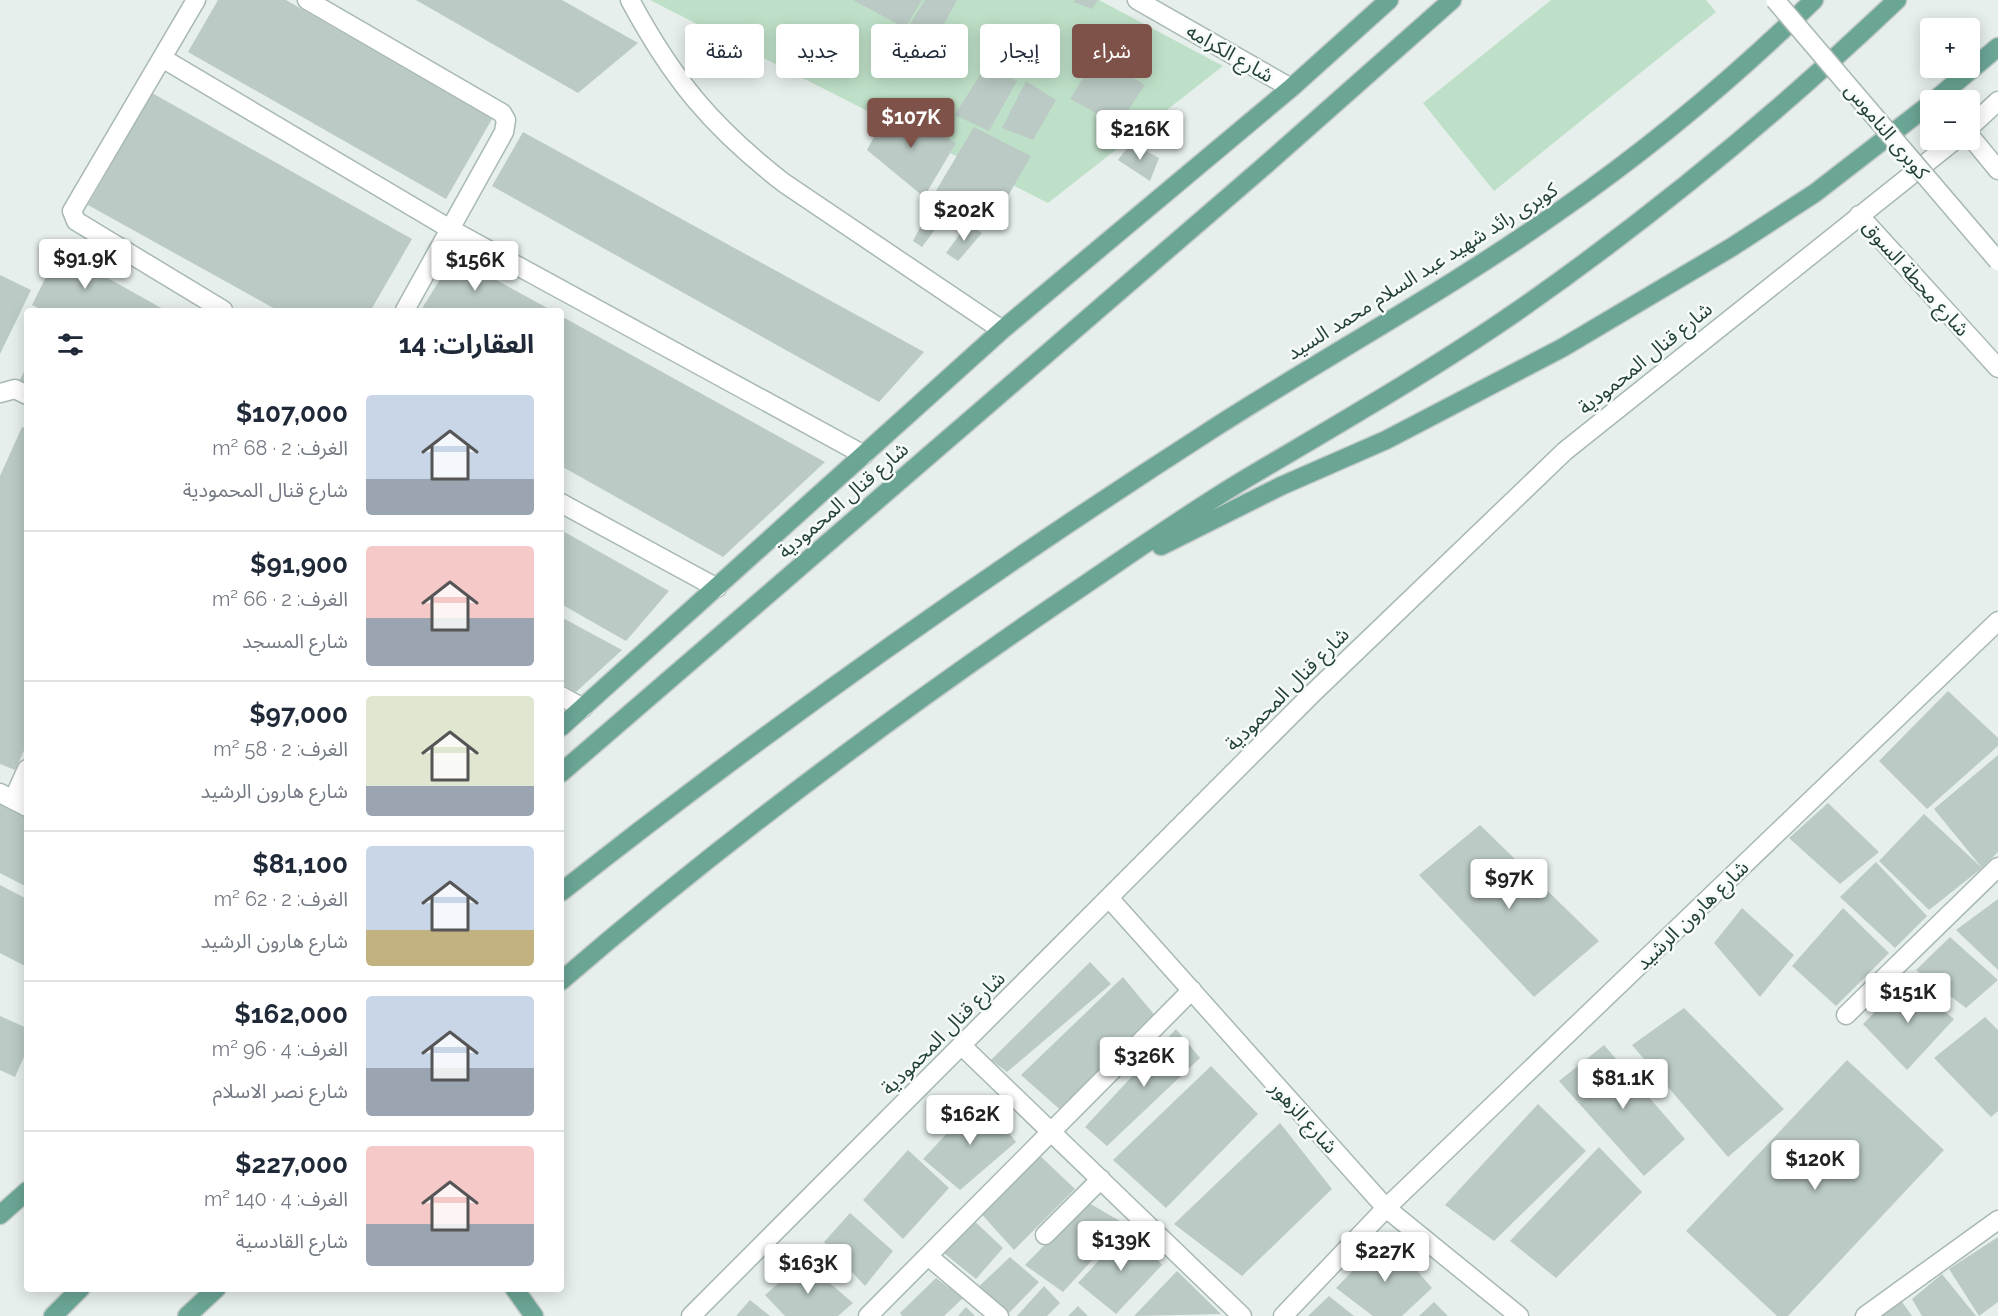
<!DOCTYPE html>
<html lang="ar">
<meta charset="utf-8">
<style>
:root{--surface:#fff;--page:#f6f6f7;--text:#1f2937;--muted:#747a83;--line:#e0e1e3;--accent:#7f5249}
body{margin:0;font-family:Raleway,"Noto Sans Arabic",sans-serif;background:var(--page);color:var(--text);direction:rtl;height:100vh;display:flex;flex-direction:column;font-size:22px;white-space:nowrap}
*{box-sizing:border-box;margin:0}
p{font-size:20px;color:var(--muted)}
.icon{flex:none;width:33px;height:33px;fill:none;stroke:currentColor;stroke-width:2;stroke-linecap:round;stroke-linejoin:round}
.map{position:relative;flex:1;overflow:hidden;direction:ltr}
.sheet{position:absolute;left:24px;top:308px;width:540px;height:984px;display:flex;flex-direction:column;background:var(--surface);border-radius:6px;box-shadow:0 3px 15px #0003;direction:rtl}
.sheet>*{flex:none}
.banner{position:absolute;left:582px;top:24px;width:570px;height:54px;direction:rtl;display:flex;gap:12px}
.tools{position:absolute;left:1920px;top:18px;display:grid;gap:12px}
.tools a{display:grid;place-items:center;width:60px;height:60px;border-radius:6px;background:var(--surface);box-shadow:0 3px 15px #0003;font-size:30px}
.price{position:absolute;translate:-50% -51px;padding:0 14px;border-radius:6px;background:#fff;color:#222;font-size:20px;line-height:39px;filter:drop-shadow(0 2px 3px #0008)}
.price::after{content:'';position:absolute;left:50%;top:36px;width:18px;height:14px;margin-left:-9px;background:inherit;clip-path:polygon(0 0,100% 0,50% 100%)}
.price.current{background:var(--accent);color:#fff}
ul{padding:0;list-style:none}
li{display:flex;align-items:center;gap:18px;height:150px;padding:0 30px}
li+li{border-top:2px solid var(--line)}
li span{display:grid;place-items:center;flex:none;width:168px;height:120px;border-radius:6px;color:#555}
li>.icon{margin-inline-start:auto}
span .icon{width:72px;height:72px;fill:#fffc;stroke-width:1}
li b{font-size:26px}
h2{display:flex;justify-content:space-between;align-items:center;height:72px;padding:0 30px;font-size:26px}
.tag{padding:0 21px;border-radius:6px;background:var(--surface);box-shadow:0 3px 15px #0003;font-size:21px;line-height:54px}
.tag.current{background:var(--accent);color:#fff}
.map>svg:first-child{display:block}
.green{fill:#bfe0c8}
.building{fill:#bbcac4}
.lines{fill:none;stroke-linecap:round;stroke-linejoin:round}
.minor-casing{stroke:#a8b8b2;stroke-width:21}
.major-casing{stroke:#c2cac8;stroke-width:21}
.minor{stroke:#fff;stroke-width:18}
.major{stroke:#6aa596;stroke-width:18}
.minor-bridge-casing{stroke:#a8b8b2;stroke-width:21;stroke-linecap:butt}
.minor-bridge{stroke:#fff;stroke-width:18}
.labels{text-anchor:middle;stroke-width:5;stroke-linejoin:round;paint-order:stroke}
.street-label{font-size:20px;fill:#24423a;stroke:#f7fbf9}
</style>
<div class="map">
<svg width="1998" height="1316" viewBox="0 0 1998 1316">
<rect width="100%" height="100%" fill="#e6efeb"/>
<!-- green -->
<path class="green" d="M650,0H1099L1223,66L1048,203Z
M1551,0H1706L1716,12L1494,191L1423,103Z"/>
<!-- building -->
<path class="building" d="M218,0H286L492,119L446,199L188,52Z
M416,0H562L638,43L578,93Z
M853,0H922L905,28Z
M925,0H957L935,41L906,30Z
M1075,0H1098L1092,9L1073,2Z
M1097,56L1145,85L1118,125L1070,99Z
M986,65L1017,81L989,131L955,115Z
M1026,81L1056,100L1033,140L1002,128Z
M152,93L412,239L371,310H277L88,205Z
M891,105L956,143L924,197L867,150Z
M974,127L1031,156L993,222L934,194Z
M523,132L924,352L879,402L492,186Z
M1131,143L1159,158L1150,181L1118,160Z
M930,208L948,212L922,247L913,241Z
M968,223L982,233L958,261L946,253Z
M59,251L165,310H42L32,305Z
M454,257L551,310H421Z
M0,275L31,290L0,354Z
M561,316L825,462L723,557L561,466Z
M27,365V387L19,382Z
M22,427L27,429V744L15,770L0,764V476Z
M561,530L669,591L626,641L561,604Z
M561,617L622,650L576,692L561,684Z
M1948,691L1998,738V746L1927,809L1879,761Z
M1998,755V852L1982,868L1929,910L1879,861L1924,814L1982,868L1934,809Z
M0,802L27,817V887L0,873Z
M1828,803L1879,852L1840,884L1789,838Z
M1480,825L1599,941L1534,997L1419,875Z
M1876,862L1927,916L1895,948L1840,897Z
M0,885L27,899V967L0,953Z
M1998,899V970L1956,930Z
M1742,908L1794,955L1760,997L1714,943Z
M1843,908L1889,953L1836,1006L1792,966Z
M1950,937L1998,980L1966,1008L1916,970Z
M1090,962L1111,984L1007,1072L991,1060Z
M1123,977L1157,1018L1065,1114L1021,1075Z
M1906,981L1954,1019L1907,1070L1863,1024Z
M1684,1008L1784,1109L1728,1157L1632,1045Z
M0,1016L27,1028V1050L15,1077L0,1070Z
M1985,1017L1998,1030V1111L1991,1117L1934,1058Z
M1176,1029L1200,1058L1107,1146L1085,1127Z
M1604,1045L1685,1139L1644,1176L1559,1081Z
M1847,1060L1944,1150L1788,1316H1777L1686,1231Z
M1211,1066L1258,1114L1166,1208L1113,1160Z
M981,1097L1016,1142L960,1190L923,1159Z
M1538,1104L1586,1151L1494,1241L1445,1205Z
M1280,1123L1332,1189L1242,1276L1174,1224Z
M1599,1147L1642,1192L1556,1278L1510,1241Z
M908,1150L949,1188L903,1239L863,1200Z
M1036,1152L1075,1189L1014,1250L976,1208Z
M1087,1202L1125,1224L1063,1292L1025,1265Z
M850,1213L893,1251L865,1286L824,1242Z
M969,1216L1003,1248L976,1279L939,1249Z
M1130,1227L1162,1265L1116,1314L1078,1283Z
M1387,1236L1432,1288L1402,1316H1373L1336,1288Z
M1998,1237V1302L1979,1316L1949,1269Z
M1010,1257L1039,1282L1007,1315L974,1291Z
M804,1261L853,1303L838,1316H785L765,1295Z
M1177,1271L1221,1314L1134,1316Z
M1942,1274L1976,1316H1922L1912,1299Z
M936,1278L963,1298L944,1316H902L900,1313Z
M1044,1286L1060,1303L1047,1316H1017Z
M1329,1296L1354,1316H1308Z
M1900,1299L1912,1316H1881L1879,1313Z
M750,1300L770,1316H736Z
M1434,1302L1448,1316H1419Z
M1078,1306L1088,1316H1068Z
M966,1307L975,1316H958Z"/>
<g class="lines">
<!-- minor casing -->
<g class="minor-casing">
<path id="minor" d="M196,0L72,211L76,221L223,310
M307,0L502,113L506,120L504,132L405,310
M630,0C673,80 712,127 784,183L1002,330
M1137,0L1291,88
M162,58L450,229L864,455
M1970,127L1998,101
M1970,136L1998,170
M1859,215L1998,368
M0,393L15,389L27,395
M561,503L717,588
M561,696L583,708
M0,793L27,807
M13,800L27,769
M1109,898L1386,1208L1519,1316
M1846,1015L1998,867
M962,1046L1242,1316
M1045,1235L1101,1179
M928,1256L999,1316
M691,1316L1313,693L1565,451L1955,140
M868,1316L1192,990
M1283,1316L1386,1208L1998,621
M1865,1316L1998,1220"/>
</g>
<!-- major casing -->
<g class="major-casing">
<path id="major" d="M1935,100L1998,47
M1161,546L1281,486L1386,440L1562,348L1732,247L1815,193L1930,104
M561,727L1002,330L1291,88L1389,0
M561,773L1262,168L1452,0
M561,892C770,727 987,574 1211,430C1326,356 1446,291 1558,212C1649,149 1735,77 1814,0
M561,981C727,838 905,706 1086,584C1139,548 1192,511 1247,478C1338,424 1429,372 1516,312C1651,218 1778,113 1897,0
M0,1215L27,1191
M514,1288L534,1316
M53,1316L81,1288
M187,1316L217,1288"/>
</g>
<!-- minor -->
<use href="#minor" class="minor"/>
<!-- major -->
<use href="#major" class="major"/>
<!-- minor-bridge casing -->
<g class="minor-bridge-casing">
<path id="minor-bridge" d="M1775,0L1998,261"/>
</g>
<!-- minor-bridge -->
<use href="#minor-bridge" class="minor-bridge"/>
</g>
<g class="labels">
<!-- street labels -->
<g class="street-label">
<text transform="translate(1230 53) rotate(30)" y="7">شارع الكرامه</text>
<text transform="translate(1887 131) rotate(50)" y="7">كوبرى الناموس</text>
<text transform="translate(1422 271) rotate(-32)" y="7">كوبرى رائد شهيد عبد السلام محمد السيد</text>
<text transform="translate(1916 278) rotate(48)" y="7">شارع محطة السوق</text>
<text transform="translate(1645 358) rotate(-39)" y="7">شارع قنال المحمودية</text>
<text transform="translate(843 500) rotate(-41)" y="7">شارع قنال المحمودية</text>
<text transform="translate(1287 689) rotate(-45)" y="7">شارع قنال المحمودية</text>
<text transform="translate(1692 915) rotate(-44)" y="7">شارع هارون الرشيد</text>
<text transform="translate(943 1033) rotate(-45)" y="7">شارع قنال المحمودية</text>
<text transform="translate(1304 1117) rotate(48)" y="7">شارع الزهور</text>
</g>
</g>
</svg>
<div class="tools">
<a>+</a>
<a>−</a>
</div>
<b class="price current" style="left:911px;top:149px">$107K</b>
<b class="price" style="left:1140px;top:161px">$216K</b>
<b class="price" style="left:964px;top:242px">$202K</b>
<b class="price" style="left:85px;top:290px">$91.9K</b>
<b class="price" style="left:475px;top:292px">$156K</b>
<b class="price" style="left:1509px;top:910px">$97K</b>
<b class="price" style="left:1908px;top:1024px">$151K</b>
<b class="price" style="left:1144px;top:1088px">$326K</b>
<b class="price" style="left:1623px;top:1110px">$81.1K</b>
<b class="price" style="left:970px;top:1146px">$162K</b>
<b class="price" style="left:1815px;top:1191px">$120K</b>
<b class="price" style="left:1121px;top:1272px">$139K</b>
<b class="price" style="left:1385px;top:1283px">$227K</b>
<b class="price" style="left:808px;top:1295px">$163K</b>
<div class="banner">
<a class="tag current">شراء</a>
<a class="tag">إيجار</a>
<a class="tag">تصفية</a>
<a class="tag">جديد</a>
<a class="tag">شقة</a>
</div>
<section class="sheet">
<h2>العقارات: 14<svg class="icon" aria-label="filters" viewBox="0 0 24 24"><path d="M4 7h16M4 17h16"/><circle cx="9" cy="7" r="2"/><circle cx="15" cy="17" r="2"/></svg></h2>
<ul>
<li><span style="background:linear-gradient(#c9d6e8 70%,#9aa5b1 0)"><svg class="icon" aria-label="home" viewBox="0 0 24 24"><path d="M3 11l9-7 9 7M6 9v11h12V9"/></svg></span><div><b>$107,000</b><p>الغرف: 2 · 68 m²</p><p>شارع قنال المحمودية</p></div></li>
<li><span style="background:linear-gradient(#f6c9c9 60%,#9aa5b1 0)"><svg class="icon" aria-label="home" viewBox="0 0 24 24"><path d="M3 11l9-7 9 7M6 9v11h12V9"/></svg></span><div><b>$91,900</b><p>الغرف: 2 · 66 m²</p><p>شارع المسجد</p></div></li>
<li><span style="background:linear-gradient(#dfe7d0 75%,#9aa5b1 0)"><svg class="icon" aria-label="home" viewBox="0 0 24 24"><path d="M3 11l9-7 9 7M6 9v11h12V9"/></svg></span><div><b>$97,000</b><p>الغرف: 2 · 58 m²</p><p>شارع هارون الرشيد</p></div></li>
<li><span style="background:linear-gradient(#c9d6e8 70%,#c2b280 0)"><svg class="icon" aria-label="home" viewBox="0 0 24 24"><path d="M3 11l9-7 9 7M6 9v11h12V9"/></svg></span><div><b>$81,100</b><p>الغرف: 2 · 62 m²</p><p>شارع هارون الرشيد</p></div></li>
<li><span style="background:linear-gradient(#c9d6e8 60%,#9aa5b1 0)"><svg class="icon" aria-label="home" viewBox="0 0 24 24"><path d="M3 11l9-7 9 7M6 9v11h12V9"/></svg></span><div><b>$162,000</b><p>الغرف: 4 · 96 m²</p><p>شارع نصر الاسلام</p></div></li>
<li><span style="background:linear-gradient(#f6c9c9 65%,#9aa5b1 0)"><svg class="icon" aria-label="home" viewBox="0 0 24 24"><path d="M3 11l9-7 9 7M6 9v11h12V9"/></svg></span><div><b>$227,000</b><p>الغرف: 4 · 140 m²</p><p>شارع القادسية</p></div></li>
</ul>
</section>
</div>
